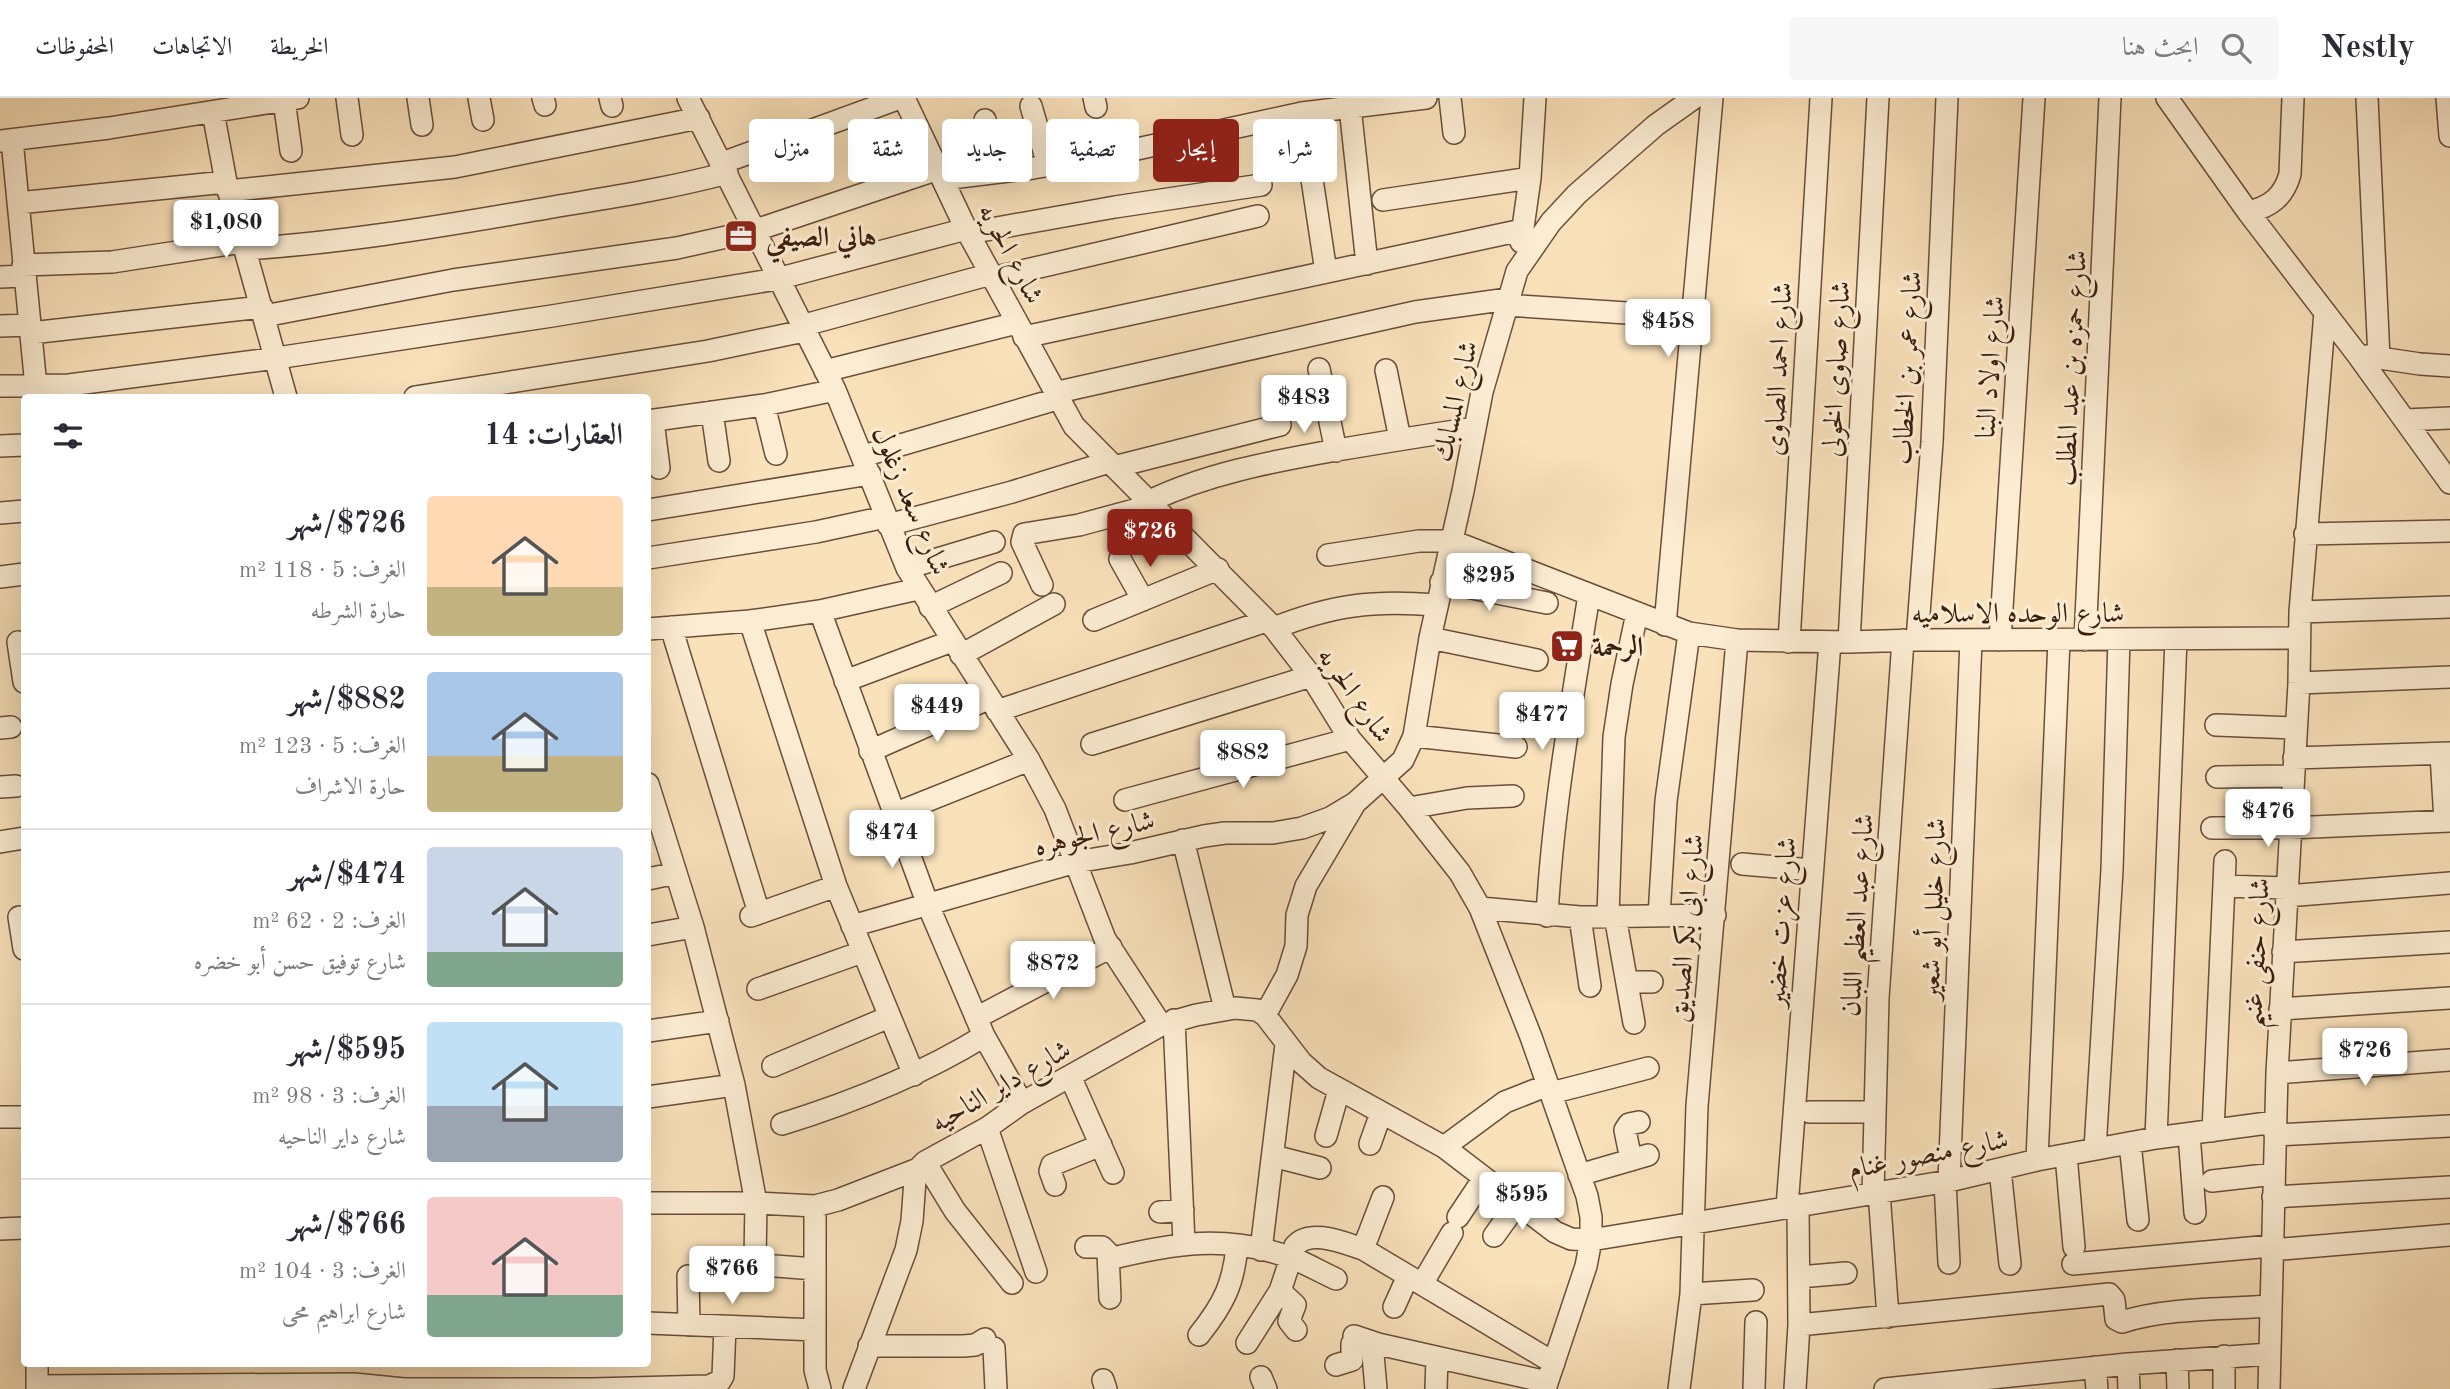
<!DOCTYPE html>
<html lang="ar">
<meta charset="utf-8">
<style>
:root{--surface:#fff;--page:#f7f7f7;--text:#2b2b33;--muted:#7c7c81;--line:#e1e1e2;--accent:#8f2418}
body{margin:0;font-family:"Old Standard TT",Amiri,serif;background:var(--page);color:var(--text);direction:rtl;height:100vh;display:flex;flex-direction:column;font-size:26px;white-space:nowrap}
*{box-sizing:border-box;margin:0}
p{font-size:23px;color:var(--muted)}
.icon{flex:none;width:38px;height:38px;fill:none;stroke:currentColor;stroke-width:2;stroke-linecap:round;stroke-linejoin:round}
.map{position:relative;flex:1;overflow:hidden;direction:ltr}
.drawer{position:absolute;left:21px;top:296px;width:630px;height:973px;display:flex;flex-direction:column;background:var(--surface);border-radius:7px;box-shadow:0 7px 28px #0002;direction:rtl}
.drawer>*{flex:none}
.hud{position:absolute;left:672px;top:21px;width:665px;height:63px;direction:rtl;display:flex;gap:14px}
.price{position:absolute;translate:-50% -60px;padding:0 16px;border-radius:7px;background:#fff;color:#222;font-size:23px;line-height:46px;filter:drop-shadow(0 2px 4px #0008)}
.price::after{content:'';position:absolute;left:50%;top:42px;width:21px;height:16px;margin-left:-10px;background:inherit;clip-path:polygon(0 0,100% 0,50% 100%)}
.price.selected{background:var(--accent);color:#fff}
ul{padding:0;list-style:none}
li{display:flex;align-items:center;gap:21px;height:175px;padding:0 28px}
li+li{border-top:2px solid var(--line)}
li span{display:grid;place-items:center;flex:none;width:196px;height:140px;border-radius:7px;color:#555}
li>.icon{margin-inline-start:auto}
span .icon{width:84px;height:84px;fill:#fffc;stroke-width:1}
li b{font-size:30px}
h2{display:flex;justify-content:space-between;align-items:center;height:84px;padding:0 28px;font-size:30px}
.tag{padding:0 24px;border-radius:7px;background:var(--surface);box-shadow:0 7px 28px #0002;font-size:24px;line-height:63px}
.tag.selected{background:var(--accent);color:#fff}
header{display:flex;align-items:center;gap:42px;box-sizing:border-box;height:98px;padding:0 35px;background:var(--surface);border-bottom:2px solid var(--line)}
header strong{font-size:33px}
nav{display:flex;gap:38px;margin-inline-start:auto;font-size:24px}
.search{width:490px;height:63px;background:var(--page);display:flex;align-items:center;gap:18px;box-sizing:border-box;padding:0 24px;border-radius:7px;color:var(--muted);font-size:26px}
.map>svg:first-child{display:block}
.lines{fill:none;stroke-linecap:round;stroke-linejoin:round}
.minor-casing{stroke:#6a4e3a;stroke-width:24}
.minor{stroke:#fbecd2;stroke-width:21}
.labels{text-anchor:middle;stroke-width:6;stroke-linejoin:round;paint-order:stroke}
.poi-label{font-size:28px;font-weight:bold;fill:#3b1d0f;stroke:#fbecd2;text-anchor:start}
.street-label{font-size:28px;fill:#3b1d0f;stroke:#fbecd2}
</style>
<header>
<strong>Nestly</strong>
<div class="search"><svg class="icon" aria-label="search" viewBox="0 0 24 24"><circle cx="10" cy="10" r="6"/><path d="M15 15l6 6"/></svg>ابحث هنا</div>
<nav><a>الخريطة</a><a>الاتجاهات</a><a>المحفوظات</a></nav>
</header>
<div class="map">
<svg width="2450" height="1291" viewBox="0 0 2450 1291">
<rect width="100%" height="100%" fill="#f9e1ba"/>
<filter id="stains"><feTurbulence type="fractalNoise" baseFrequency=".00286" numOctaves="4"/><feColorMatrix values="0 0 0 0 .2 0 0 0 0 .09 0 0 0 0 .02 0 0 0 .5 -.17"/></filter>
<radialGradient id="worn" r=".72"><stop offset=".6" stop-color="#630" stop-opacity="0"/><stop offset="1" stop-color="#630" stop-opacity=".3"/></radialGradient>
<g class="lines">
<!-- minor casing -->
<g class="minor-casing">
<path id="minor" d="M347,0L352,37
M418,0L422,27
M479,0L483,22
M543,0L545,7
M610,0L612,8
M688,0L835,292L907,470L1029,662L1055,711L1105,841L1161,927
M904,0L966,131L1074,328L1274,530L1311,578L1350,641L1409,710L1460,775L1480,810L1531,939L1587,1098L1591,1119V1142L1586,1168L1545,1291
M1094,0L1096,9
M1450,0L1454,35
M2167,0L2248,114L2357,256L2450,385
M2367,0L2379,260
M2447,0L2450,38
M284,2L291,53
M1031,8L1048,67
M1350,9L1367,166
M213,14L226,84L286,299
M1302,15L1326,174
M985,22L1002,74
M12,42L37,299
M0,43L109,30L298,0
M722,65L900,0
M943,81L1033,70L1105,58L1302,15L1426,0
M228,93L455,69L699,20
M1383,102L1530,80
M18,105L226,84
M2248,114C2271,109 2284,98 2290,76L2293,0
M969,135L1115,109L1261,87
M1521,144L1530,80L1535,0
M245,151C338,145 431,130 524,114C592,102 660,93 727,75
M23,167L112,164L242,144
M0,179L24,178
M992,180L1258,118
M1506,207L1642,216
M264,218L453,182L677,150L753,133L938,71
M0,228L30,227
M801,228L991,176
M31,235L262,209
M1024,239L1522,132
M2366,258L2420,266L2450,268
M1319,271L1336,353
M1386,272L1400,341
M825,273L1017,225
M0,288L69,287L277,260L552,218L777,181L966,131
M1054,295L1415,214L1508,201
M415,299L708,253L804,233
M764,307L776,356
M712,314L719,363
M2405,322L2450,320
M648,323L764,307L835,292
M653,323L659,370
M0,348L24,347
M863,358L1057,301
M1114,369L1280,327
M1150,403C1206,376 1270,364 1331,353C1379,345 1427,337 1475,330
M648,412L870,376
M0,415L24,413
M888,427L1012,394L1109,364
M2305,436L2450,433
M1328,457L1419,443H1452L1689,535L1737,542L1849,544L1917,542L2299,540
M648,460L816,434L885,419
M1120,461L1143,502
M907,470L994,444
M0,479L24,476
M1441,484L1547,505
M1042,487L1022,444L1024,436L1079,427L1153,407
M930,509L1001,475
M820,513L928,807L984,938L1022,1005
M2300,514L2450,509
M1094,522L1218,471
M750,523L836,788L914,977
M1665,527L1712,0
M671,529L759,815
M1274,530C1333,507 1372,502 1436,507
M648,531L750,523L820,513L918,491
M1430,540L1537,562
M1917,542L1932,344L1947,0
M2000,542L2034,0
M2085,542L2110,0
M18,544L24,584
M1789,544L1821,0
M1849,544L1878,0
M961,557L1054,506
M845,583L952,543
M2299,585L2450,579
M997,613L1266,523
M2216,627L2296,630
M0,630L11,629
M1414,638L1516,649
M1092,646L1311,578
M870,653L988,601
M2441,656L2445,723
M2294,660L2450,655
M2217,679L2293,678
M648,686L693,829L734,987L756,1105L755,1161L761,1167L815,1171
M0,689L16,688
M1125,702L1350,641
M1409,710L1467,700L1513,698
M894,716L1029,662
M2212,730H2290L2450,723
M1183,742L1225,911
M0,744L24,740
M1742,766L1812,772
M648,781L676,775
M2224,788L2287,790
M2286,798L2450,785
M1480,810L1580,819L1715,817
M751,818L836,788
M1547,818C1553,709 1572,604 1589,497
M1608,818L1614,639L1622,586L1637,515
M1615,818L1634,925
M1659,818L1666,703L1689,535
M19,819L24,851
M1580,819L1590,888
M852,828L1076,764L1130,755L1204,738L1225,735H1273L1302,730L1330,720L1355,705L1403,662L1414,638L1430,540L1463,393L1482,294L1517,173L1551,124L1577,96L1656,27L1694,0
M648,837L693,829
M2283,854L2450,844
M1627,884H1652
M758,891L862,854
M2280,911L2450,900
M1265,917L1287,877L1296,848L1297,817L1306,788L1354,707
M976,920L1111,849
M1174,922L1184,1145
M648,933L718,923
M773,968L889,919
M2277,975L2450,962
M1070,978L1113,1075
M1551,995L1648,970
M648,999L734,987
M1810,1014H1874
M0,1019H24
M782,1026C853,1004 921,977 984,938
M987,1030L1036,1174
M2213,1033L2225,763
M2189,1036L2195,1115
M2275,1037L2450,1028
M1326,1038L1339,992
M2156,1040L2176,541
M2130,1045L2138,1122
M1370,1046L1381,1015
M1444,1049L1505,1004L1548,987
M2095,1051L2112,772L2119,541
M2066,1057L2074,1149
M1273,1058L1320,1070
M1631,1062L1625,1032L1629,1026L1639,1024
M2037,1062L2059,542
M925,1064L955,1113L1012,1185
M2000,1071L2010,1166
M1579,1077L1648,1057
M1945,1083L1949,1165
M1949,1083L1971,542
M2212,1083L2274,1076
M1055,1087L1050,1073L1052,1067L1101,1047
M1879,1094L1888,1219
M1873,1095L1878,900L1903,542
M2273,1099L2450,1089
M648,1105H756L815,1108L838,1102L918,1071
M815,1108V1272L820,1291
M1787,1109L1830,544
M1160,1114L1183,1112
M1458,1119L1484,1080
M0,1131L24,1130
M1494,1138L1517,1106
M1086,1149H1102L1108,1155L1110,1200
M1363,1151L1383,1099
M1261,1152L1286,946
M2271,1152L2450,1137
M1109,1161C1174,1145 1227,1136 1292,1160C1307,1166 1321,1174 1336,1181
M2073,1166L2271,1148
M688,1178L689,1227
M1799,1179L1846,1175
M1422,1186L1452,1135
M1280,1193L1295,1207L1289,1223L1296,1232
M1691,1196L1753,1192
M1394,1209L1408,1178
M648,1225L815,1232
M1799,1227L2109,1196L2114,1202L2116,1221L2122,1224C2165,1210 2225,1211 2271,1208
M1199,1237C1223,1207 1234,1186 1237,1147
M1354,1238L1378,1246L1547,1284
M1247,1245L1280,1193L1295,1148C1310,1130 1344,1145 1363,1151L1554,1265
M1372,1245L1376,1291
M869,1248H963L975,1247L985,1241
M994,1250L996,1291
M2224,1258V1291
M2177,1262L2178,1291
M37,1265V1291
M2128,1266L2129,1291
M1336,1267L1352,1262V1246L1363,1242
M2095,1269L2097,1291
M1261,1279L1266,1291
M1103,1282L1106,1291
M37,1288L354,1286L404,1291H592L709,1288L720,1283L723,1278L725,1229
M854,1291L906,1152L912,1123L915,1082L918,1071L925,1064L987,1030L1022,1005L1161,927L1196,917L1235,910L1257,912L1265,917L1301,964L1319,980L1444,1049L1555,1134L1571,1141L1591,1142L1949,1083L2037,1062L2156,1040L2275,1024
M1436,1291L1437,1260
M1679,1291L1691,1196L1697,1008L1737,542
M1754,1291L1756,1224
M1795,1291L1799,1227L1798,1107
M1885,1291L2128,1266L2270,1256
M2269,1291L2277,975L2299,585L2300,514L2325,214"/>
</g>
<!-- minor -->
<use href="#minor" class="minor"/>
</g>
<!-- icons -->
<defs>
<g id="office-square" transform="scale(1.75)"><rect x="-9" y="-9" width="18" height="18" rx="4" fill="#8f2418" stroke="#fbecd2"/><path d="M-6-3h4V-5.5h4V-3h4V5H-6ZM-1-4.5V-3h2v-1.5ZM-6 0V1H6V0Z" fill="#fff"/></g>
<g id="supermarket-square" transform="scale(1.75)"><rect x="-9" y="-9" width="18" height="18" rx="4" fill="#8f2418" stroke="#fbecd2"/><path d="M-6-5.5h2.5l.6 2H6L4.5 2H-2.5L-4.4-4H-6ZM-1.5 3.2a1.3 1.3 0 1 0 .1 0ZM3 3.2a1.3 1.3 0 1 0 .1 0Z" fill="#fff"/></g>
</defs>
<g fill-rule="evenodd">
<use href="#office-square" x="741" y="138"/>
<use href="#supermarket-square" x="1567" y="548"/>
</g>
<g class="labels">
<!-- poi labels -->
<g class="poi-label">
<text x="766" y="148">هاني الصيفي</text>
<text x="1592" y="558">الرحمة</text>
</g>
<!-- street labels -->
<g class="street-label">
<text transform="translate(1012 155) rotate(62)" y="10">شارع الحريه</text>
<text transform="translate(1989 269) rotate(-86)" y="10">شارع اولاد البنا</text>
<text transform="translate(1906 270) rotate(-87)" y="10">شارع عمر بن الخطاب</text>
<text transform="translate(2070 270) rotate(-87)" y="10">شارع حمزه بن عبد المطلب</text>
<text transform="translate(1777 271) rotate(-87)" y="10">شارع احمد الصاوى</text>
<text transform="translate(1835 271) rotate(-87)" y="10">شارع صاوى الخولى</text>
<text transform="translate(1454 303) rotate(-77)" y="10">شارع المسابك</text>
<text transform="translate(912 402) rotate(67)" y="10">شارع سعد زغلول</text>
<text x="2018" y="524">شارع الوحده الاسلاميه</text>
<text transform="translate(1356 596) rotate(55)" y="10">شارع الحريه</text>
<text transform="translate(1094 734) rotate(-13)" y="10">شارع الجوهره</text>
<text transform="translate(1932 811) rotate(-88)" y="10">شارع خليل أبو شعير</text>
<text transform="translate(1856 817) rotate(-86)" y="10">شارع عبد العظيم اللبان</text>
<text transform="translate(1780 824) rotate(-86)" y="10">شارع عزت خضير</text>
<text transform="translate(1685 830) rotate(-85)" y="10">شارع ابى بكر الصديق</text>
<text transform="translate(2255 855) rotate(-87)" y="10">شارع حنفى غنيم</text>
<text transform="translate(1000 987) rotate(-30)" y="10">شارع داير الناحيه</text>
<text transform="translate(1928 1055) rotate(-11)" y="10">شارع منصور غنام</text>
</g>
</g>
<rect width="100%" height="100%" filter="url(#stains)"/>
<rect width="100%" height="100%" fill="url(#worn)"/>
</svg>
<b class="price" style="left:226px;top:162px">$1,080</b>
<b class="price" style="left:1668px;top:261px">$458</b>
<b class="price" style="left:1304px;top:337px">$483</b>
<b class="price selected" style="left:1150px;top:471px">$726</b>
<b class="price" style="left:1489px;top:515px">$295</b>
<b class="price" style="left:937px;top:646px">$449</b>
<b class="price" style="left:1542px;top:654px">$477</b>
<b class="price" style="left:1243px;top:692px">$882</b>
<b class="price" style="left:2268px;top:751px">$476</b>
<b class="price" style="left:892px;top:772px">$474</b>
<b class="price" style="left:1053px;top:903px">$872</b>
<b class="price" style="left:2365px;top:990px">$726</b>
<b class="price" style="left:1522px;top:1134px">$595</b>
<b class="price" style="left:732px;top:1208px">$766</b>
<div class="hud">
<a class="tag">شراء</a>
<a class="tag selected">إيجار</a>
<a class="tag">تصفية</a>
<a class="tag">جديد</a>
<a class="tag">شقة</a>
<a class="tag">منزل</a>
</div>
<section class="drawer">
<h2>العقارات: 14<svg class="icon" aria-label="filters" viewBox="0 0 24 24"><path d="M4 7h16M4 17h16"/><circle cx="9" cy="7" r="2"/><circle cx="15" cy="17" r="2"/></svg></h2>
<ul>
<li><span style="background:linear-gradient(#ffd9b3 65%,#c2b280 0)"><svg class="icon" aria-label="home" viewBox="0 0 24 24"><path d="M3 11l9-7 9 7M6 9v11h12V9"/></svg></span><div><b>$726/شهر</b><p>الغرف: 5 · 118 m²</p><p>حارة الشرطه</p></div></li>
<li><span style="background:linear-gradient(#a9c7e8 60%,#c2b280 0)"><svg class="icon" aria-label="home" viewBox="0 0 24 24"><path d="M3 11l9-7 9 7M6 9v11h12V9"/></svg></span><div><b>$882/شهر</b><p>الغرف: 5 · 123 m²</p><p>حارة الاشراف</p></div></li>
<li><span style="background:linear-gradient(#c9d6e8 75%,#7fa58c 0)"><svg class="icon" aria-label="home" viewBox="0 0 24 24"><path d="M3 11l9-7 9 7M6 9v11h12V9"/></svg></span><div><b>$474/شهر</b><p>الغرف: 2 · 62 m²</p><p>شارع توفيق حسن أبو خضره</p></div></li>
<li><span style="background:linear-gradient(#bfe0f5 60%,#9aa5b1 0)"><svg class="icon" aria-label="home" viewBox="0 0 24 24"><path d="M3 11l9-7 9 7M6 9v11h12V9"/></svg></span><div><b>$595/شهر</b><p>الغرف: 3 · 98 m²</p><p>شارع داير الناحيه</p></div></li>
<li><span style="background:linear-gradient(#f6c9c9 70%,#7fa58c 0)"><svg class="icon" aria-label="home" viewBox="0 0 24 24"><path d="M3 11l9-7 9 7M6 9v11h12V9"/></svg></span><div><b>$766/شهر</b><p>الغرف: 3 · 104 m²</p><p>شارع ابراهيم محى</p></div></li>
</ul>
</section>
</div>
